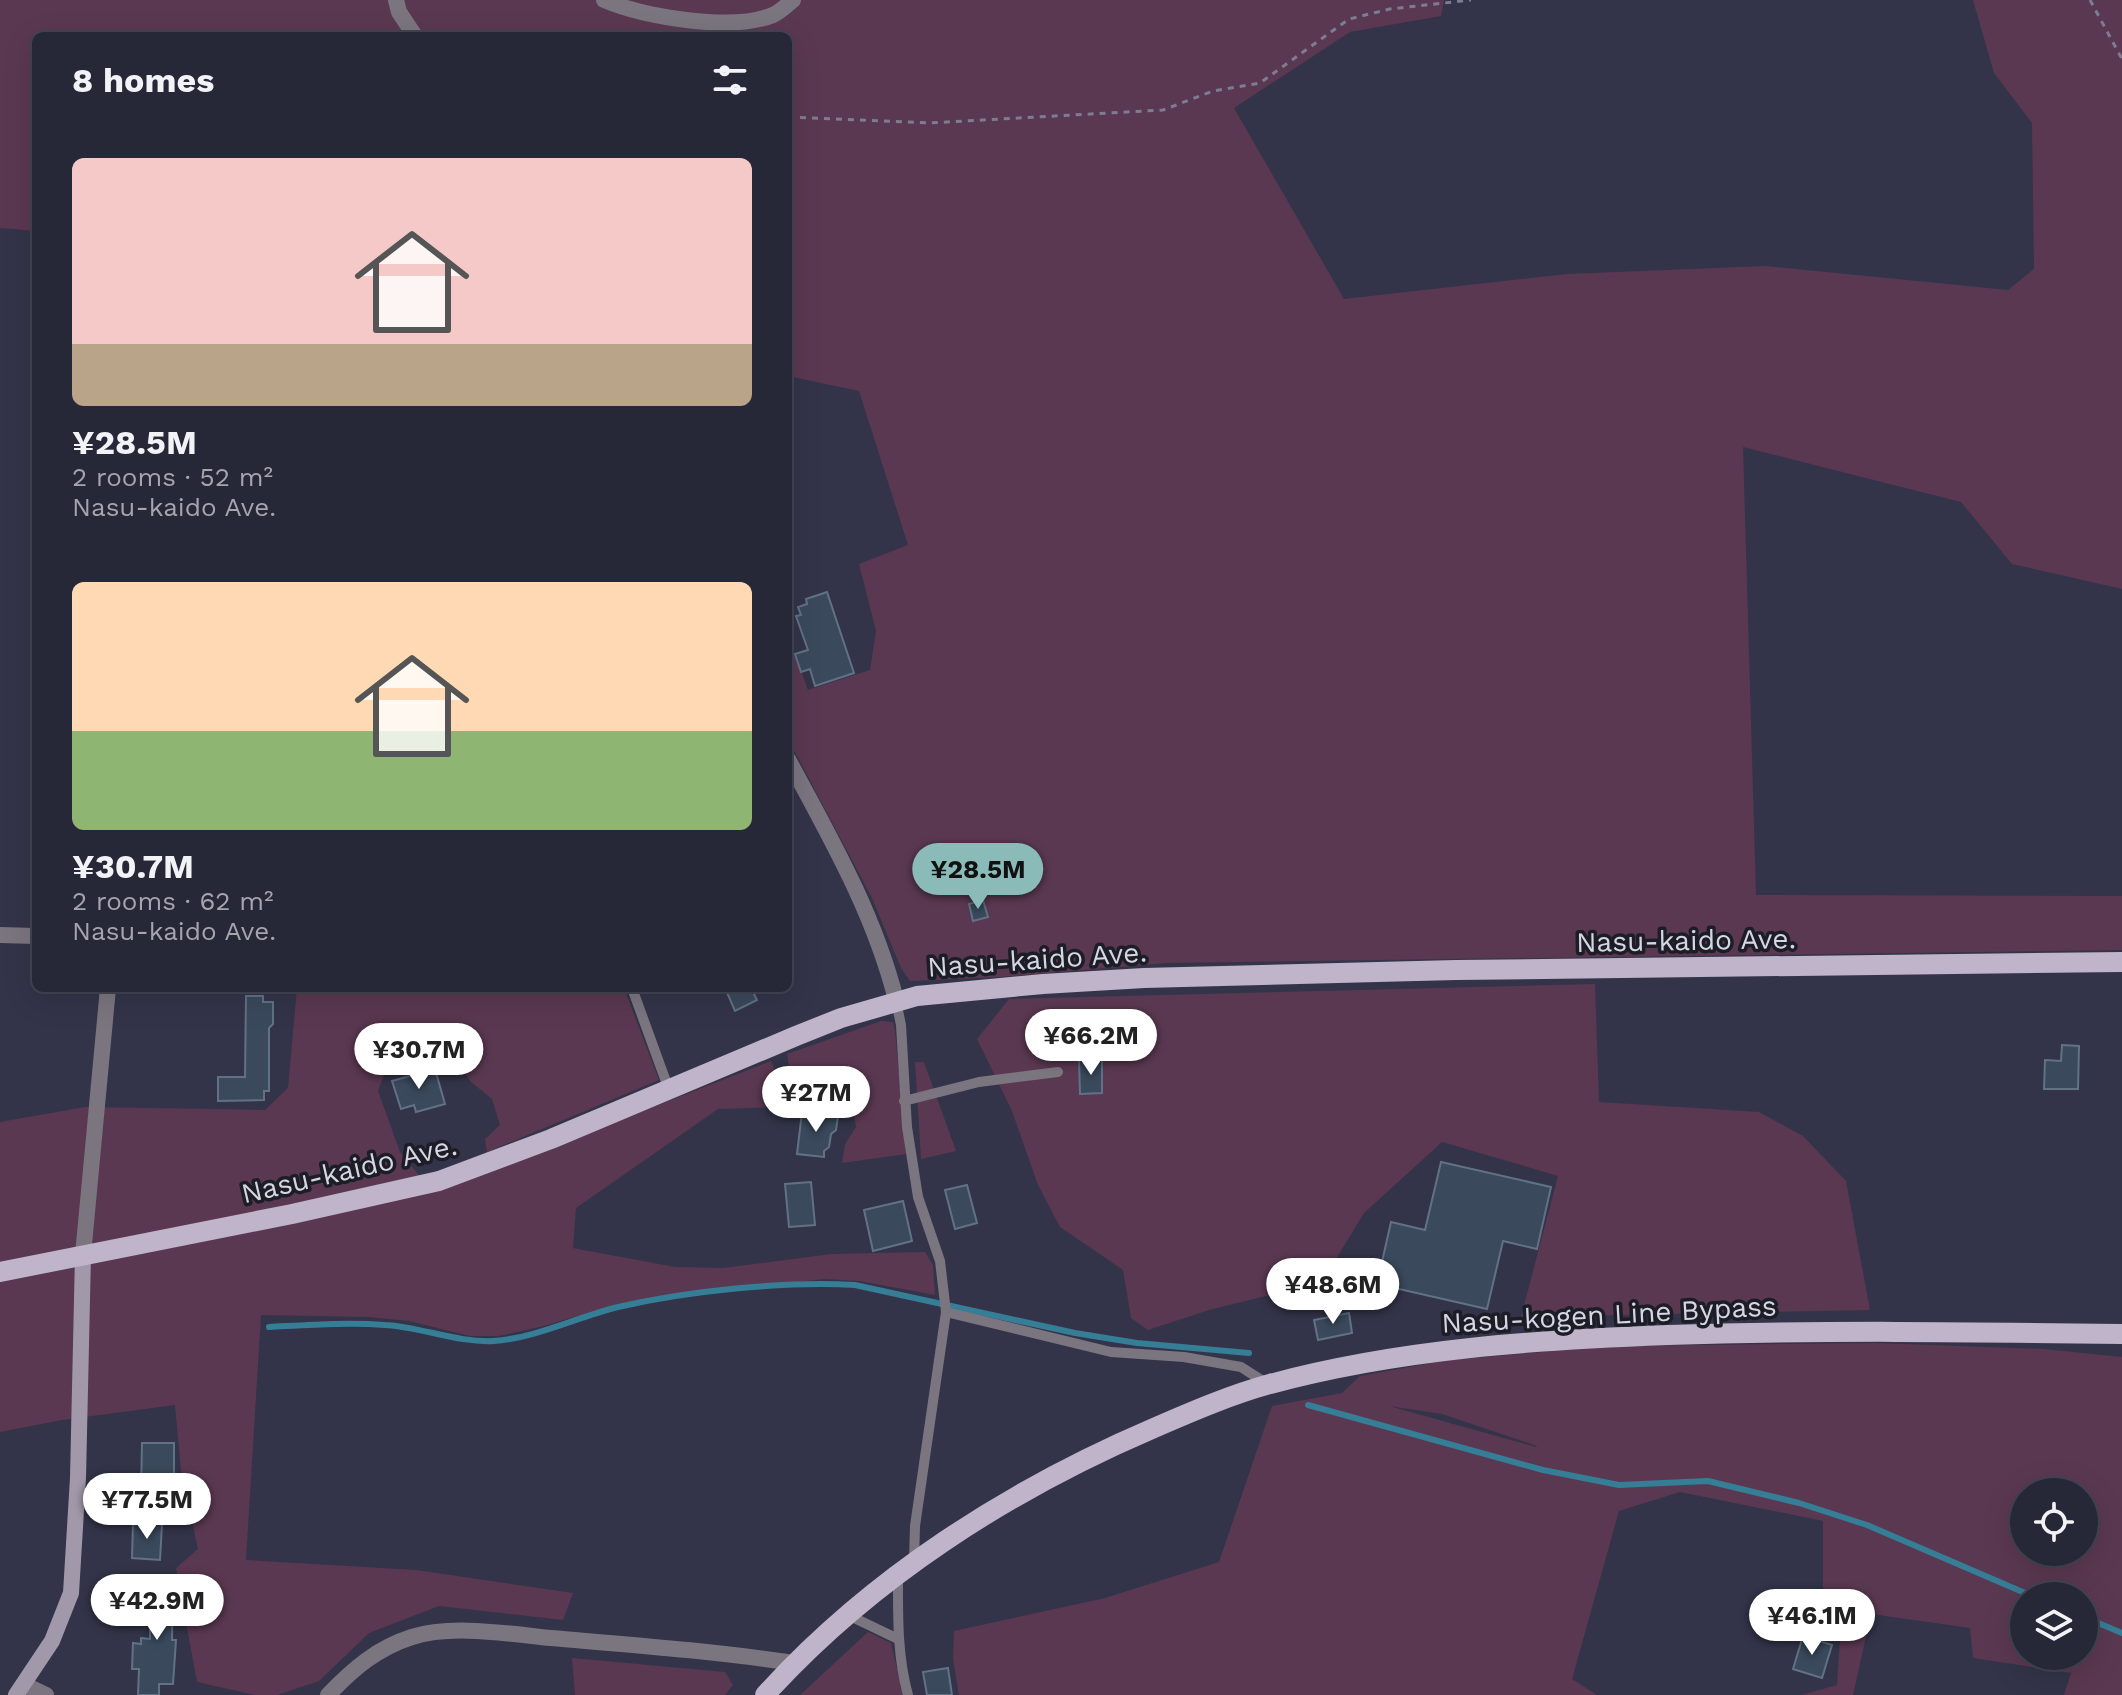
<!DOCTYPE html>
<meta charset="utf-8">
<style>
:root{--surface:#262737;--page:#2e2f3f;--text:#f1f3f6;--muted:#a4a5ad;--line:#424452;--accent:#8bbbb9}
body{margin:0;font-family:"Work Sans",sans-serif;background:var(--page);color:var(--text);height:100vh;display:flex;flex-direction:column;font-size:30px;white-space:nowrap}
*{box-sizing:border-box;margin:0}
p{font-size:26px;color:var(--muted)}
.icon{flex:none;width:44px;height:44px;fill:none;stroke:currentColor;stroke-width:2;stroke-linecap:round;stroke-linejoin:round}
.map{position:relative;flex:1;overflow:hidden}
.side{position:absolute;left:32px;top:32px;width:760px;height:960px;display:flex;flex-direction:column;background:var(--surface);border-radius:12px;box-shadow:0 8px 32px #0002,0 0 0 2px var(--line)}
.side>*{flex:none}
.controls{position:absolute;left:2010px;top:1478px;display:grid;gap:16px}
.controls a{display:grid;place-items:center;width:88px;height:88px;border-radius:50%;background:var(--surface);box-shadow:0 8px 32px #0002,0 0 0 2px var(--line);font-size:40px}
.price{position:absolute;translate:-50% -68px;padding:0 18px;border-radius:28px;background:#fff;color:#222;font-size:26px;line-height:52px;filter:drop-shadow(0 2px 4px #0008)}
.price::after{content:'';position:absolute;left:50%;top:48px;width:24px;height:18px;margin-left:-12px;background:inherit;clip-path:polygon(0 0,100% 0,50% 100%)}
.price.active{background:var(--accent);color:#111}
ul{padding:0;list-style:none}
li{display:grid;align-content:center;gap:16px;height:424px;padding:0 40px}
li span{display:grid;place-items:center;height:248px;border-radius:12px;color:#555}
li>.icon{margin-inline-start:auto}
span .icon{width:144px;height:144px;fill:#fffc;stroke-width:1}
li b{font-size:34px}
h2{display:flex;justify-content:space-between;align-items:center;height:96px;padding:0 40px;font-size:34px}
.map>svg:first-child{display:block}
.green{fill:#5a3851;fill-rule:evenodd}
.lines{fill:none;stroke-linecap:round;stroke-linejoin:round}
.stream{stroke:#367d96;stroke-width:6}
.building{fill:#3a495c;stroke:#617286;stroke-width:2}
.path{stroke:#7c7e8f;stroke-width:3;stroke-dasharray:6 6;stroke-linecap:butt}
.lane{stroke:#7b7580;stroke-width:10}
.street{stroke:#7b7580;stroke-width:16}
.secondary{stroke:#a199a9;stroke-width:16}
.primary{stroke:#bfb4c9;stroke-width:20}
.labels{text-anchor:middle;stroke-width:7;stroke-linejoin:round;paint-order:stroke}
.street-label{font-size:28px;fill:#d4d6e3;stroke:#1c1d26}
</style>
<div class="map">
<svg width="2122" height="1695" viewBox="0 0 2122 1695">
<rect width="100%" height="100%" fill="#333449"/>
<!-- green -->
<path class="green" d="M0,0H1444L1441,16L1350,32L1234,108L1344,299L1567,274L1766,266L2008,290L2034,269L2032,123L1994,73L1973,0H2122V589L2012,564L1961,502L1743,447L1756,895L2122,896V950L1166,963L1000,977L910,981L901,968L872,898L788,739V635L808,690L870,670L876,631L859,564L908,545L859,391L788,376V36H36V231L0,228Z
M1595,984L1599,1102L1759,1112L1803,1136L1846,1181L1870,1310L1521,1317L1558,1176L1442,1142L1364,1213L1322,1282L1209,1310L1148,1330L1131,1318L1123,1270L1060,1227L1038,1185L1012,1111L977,1039L1009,999Z
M297,988H624L659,1080L487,1152L485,1139L500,1125L492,1099L470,1081L442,1036L386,1070L378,1091L400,1152L422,1179L528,1156L771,1061L781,1086L775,1107L718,1109L576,1208L573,1248L675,1267L723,1268L832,1254L925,1252L933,1265L935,1295L859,1281L825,1279L689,1293L617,1304L544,1326L499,1336H470L409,1321L369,1317L261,1315L246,1560L416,1570L573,1593L563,1620L439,1606L369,1633L319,1681L277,1695H255L197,1682L176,1568L198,1549L181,1471L175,1405L62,1420L0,1432V1122L85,1107L265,1110L288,1088Z
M881,1021L893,1022L895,1030L906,1154L842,1163L845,1144L856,1127L850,1092L821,1069L790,1074L787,1054Z
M915,1062H924L956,1151L921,1159Z
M1875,1343L2044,1349L2122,1357V1695H2064L2071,1673L1973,1658L1970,1628L1871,1614L1853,1695H1802L1837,1685L1840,1640L1823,1638V1521L1680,1492L1619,1511L1572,1679L1597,1695H959L953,1659L954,1631L1105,1598L1219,1562L1272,1406L1342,1393L1360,1376L1448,1360L1613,1346ZM1389,1406L1442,1414L1537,1446L1536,1447ZM2024,1492H2084V1552H2024ZM2024,1596H2084V1656H2024Z
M868,1632L891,1643L903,1695H800Z
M572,1658L725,1672L733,1685L725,1695H575Z"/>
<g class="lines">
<!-- stream -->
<path class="stream" d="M269,1327C308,1325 347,1322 385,1325C422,1327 457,1343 494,1341C536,1338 577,1317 618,1307C687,1291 784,1281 855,1285L1075,1333L1137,1343L1249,1353
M1308,1405L1543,1470L1619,1485L1708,1481L1799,1503L1867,1525L2032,1596
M2084,1617L2122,1633"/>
</g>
<!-- building -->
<path class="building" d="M827,592L854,673L815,686L810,669L801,672L795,654L808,650L796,616L801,615L798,607L807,604L806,599Z
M983,900L988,917L973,921L969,904Z
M725,988H751L757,1000L735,1011Z
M246,996H263V1002H273V1024L269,1028V1091H264V1100L218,1101V1077H245Z
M2062,1045L2079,1046L2078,1089H2044L2045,1060L2061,1061Z
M1079,1060H1102V1093L1080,1094Z
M435,1069L445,1104L416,1112L414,1105L401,1109L392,1081Z
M802,1112L838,1117L836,1130L831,1134L829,1147L824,1151V1157L797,1154Z
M1441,1162L1551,1187L1537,1249L1503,1241L1487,1309L1377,1284L1391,1222L1425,1230Z
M811,1182L815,1225L789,1227L785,1184Z
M967,1185L977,1223L955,1229L945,1190Z
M903,1201L912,1241L873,1251L864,1210Z
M1349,1313L1352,1333L1318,1340L1314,1320Z
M142,1443H174V1493H141Z
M133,1523L162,1524L160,1560L132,1558Z
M150,1580H173L172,1640H176L173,1684H159V1695H138L139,1669H132L133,1643L141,1644V1638L150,1639Z
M1803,1636L1832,1645L1822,1678L1793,1669Z
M948,1668L952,1695H927L923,1672Z"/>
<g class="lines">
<!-- path -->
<path class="path" d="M2090,0L2122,59
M788,117L929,123L1163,110L1213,91L1260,83L1349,19L1390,9L1471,0"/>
<!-- lane -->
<path class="lane" d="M632,988L668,1087
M896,1001L901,1025L907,1127L918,1197L940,1261L946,1312L915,1526L914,1561
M904,1101L979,1082L1058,1072
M946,1312L1111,1352L1184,1357L1241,1367L1266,1383
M898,1574C898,1615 897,1655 908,1695
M846,1614L898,1639"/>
<!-- street -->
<path class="street" d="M396,0L399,12L415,36
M604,0C644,17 732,32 773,15C780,12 787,5 793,0
M788,759C830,837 874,913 896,1000
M0,935L36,936
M83,1255L108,988
M25,1685L46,1695
M328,1695C353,1669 377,1648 412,1637C451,1624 510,1634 551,1638C632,1645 713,1651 794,1663"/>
<!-- secondary -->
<path class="secondary" d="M16,1695L52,1641L71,1593L78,1478L83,1255"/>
<!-- primary -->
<path class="primary" d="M0,1272L292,1214L439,1181L551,1139L796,1036L841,1018L917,996L1043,984L1144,978L1456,970L2122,962
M765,1695C871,1578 1009,1490 1154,1428C1191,1412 1230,1395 1270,1384C1400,1349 1535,1340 1668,1335C1820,1330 1971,1332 2122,1334"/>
</g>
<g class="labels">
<!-- street labels -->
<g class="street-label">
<text transform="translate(1686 940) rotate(-1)" y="10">Nasu-kaido Ave.</text>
<text transform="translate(1037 959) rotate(-4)" y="10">Nasu-kaido Ave.</text>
<text transform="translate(349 1169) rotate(-13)" y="10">Nasu-kaido Ave.</text>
<text transform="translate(1609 1314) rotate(-3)" y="10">Nasu-kogen Line Bypass</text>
</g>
</g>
</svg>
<div class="controls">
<a><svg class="icon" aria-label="locate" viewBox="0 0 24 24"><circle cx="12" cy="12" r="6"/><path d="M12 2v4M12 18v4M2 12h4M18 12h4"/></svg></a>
<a><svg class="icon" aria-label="layers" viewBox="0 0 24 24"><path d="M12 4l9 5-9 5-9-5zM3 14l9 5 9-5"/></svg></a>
</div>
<b class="price active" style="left:978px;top:911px">¥28.5M</b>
<b class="price" style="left:1091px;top:1077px">¥66.2M</b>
<b class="price" style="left:419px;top:1091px">¥30.7M</b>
<b class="price" style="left:816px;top:1134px">¥27M</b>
<b class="price" style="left:1333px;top:1326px">¥48.6M</b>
<b class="price" style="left:147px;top:1541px">¥77.5M</b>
<b class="price" style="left:157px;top:1642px">¥42.9M</b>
<b class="price" style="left:1812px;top:1657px">¥46.1M</b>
<section class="side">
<h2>8 homes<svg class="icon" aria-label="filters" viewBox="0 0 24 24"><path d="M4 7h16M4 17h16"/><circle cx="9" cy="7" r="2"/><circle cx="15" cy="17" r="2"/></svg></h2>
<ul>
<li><span style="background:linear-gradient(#f6c9c9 75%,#b9a48a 0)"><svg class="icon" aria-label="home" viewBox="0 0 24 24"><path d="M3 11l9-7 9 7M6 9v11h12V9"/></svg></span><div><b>¥28.5M</b><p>2 rooms · 52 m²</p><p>Nasu-kaido Ave.</p></div></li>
<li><span style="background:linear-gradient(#ffd9b3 60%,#8fb573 0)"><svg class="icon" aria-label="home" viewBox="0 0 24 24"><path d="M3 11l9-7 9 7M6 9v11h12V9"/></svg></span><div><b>¥30.7M</b><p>2 rooms · 62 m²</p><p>Nasu-kaido Ave.</p></div></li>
</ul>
</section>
</div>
